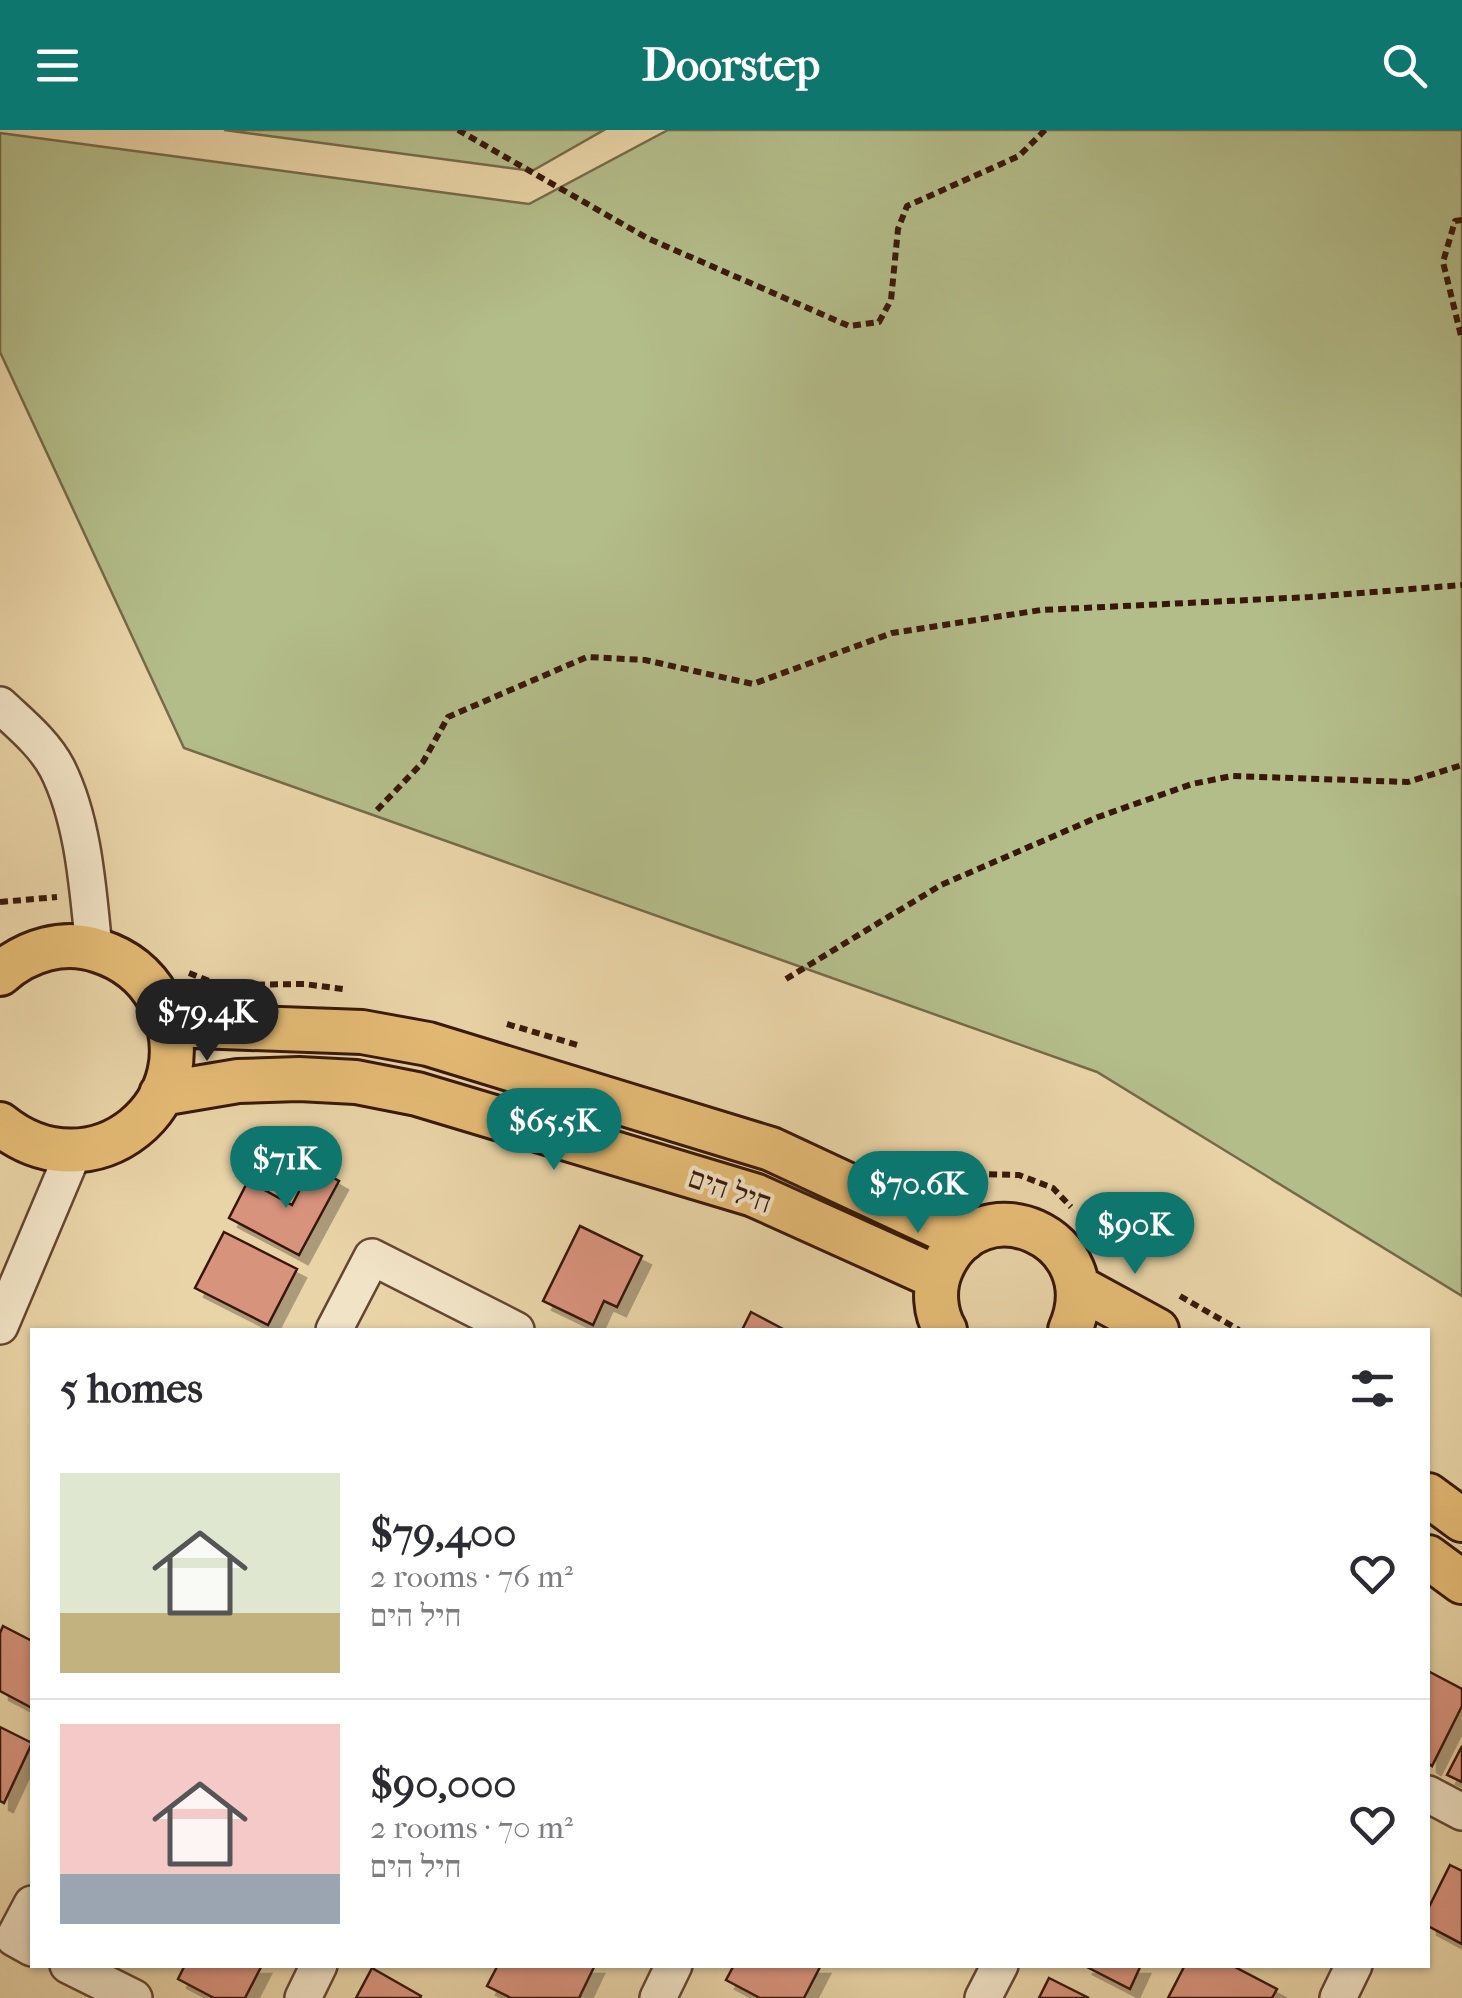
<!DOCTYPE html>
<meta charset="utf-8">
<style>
:root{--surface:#fff;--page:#f2f2f3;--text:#2b2b33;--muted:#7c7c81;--line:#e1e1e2;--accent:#0f766e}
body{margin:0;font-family:"IM FELL French Canon","Frank Ruhl Libre",serif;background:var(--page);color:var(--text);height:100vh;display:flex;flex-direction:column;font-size:38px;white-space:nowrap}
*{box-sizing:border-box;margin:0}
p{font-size:32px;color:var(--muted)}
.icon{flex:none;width:55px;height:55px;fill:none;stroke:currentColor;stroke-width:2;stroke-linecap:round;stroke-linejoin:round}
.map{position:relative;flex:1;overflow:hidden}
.side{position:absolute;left:30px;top:1198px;width:1400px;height:640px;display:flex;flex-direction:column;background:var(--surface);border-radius:0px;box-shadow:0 2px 8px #0004}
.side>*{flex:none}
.price{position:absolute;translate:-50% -85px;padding:0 22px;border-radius:35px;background:var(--accent);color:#fff;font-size:32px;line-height:65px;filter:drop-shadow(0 2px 5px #0008)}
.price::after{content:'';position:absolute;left:50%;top:60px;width:30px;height:22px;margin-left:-15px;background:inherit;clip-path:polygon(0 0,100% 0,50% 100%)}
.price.active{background:#222;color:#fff}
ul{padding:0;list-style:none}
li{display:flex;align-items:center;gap:30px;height:250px;padding:0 30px}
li+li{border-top:2px solid var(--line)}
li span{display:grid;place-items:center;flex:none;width:280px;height:200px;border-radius:0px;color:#555}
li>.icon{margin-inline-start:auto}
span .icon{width:120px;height:120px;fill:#fffc;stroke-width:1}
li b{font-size:42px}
h2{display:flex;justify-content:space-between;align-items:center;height:120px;padding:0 30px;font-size:42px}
header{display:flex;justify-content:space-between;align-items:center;height:130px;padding:0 30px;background:var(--accent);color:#fff;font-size:45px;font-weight:700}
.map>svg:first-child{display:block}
.green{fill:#b3bd8a;stroke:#766a4a;stroke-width:2.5}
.building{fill:#d8937d;stroke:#391809;stroke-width:2.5;filter:url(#shadow)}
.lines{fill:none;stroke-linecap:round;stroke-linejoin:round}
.minor-casing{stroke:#654730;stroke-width:40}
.major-casing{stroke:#391809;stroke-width:48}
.path{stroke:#391809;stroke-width:6;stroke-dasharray:8 5;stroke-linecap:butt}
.minor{stroke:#f1e3c6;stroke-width:35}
.major{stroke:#e4ba74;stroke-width:42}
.labels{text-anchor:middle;stroke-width:8;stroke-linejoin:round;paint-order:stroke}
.street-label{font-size:30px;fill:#391809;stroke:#f1e3c6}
</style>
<header><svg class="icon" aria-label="menu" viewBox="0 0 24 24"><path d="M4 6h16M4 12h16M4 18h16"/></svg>Doorstep<svg class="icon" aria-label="search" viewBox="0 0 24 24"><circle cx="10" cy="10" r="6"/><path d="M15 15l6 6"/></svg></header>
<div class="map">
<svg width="1462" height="1868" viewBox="0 0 1462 1868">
<defs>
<filter id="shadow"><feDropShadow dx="9" dy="9" stdDeviation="0" flood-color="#0004"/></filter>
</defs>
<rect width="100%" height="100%" fill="#e9d4a7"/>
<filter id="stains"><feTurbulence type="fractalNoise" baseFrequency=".002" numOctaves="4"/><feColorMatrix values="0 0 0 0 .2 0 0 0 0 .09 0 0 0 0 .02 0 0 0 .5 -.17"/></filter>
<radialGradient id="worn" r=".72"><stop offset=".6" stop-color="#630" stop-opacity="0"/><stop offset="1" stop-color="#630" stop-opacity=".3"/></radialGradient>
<!-- green -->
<path class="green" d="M224,0H604L532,41Z
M668,0H1462V1166L1097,942L184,618L0,222V3L529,74Z"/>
<!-- building -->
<path class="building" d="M312,1036L339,1051L299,1125L229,1088L248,1051L292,1075Z
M580,1096L642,1126L617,1177L604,1171L593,1195L543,1171Z
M224,1102L297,1139L268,1195L195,1158Z
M751,1182L785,1200H742Z
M3,1496L32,1511V1578L0,1561V1503Z
M1428,1541L1462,1559V1576L1432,1636L1428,1633Z
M0,1597L32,1613L4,1673L0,1671Z
M1462,1616V1652L1447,1645Z
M1450,1735L1462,1741V1814L1428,1796V1779Z
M185,1835H262L245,1868H214L178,1849Z
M498,1835H595L579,1868H511L487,1856Z
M734,1835H821L804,1868H760L726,1850Z
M1083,1835H1141L1130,1859Z
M1185,1835H1231L1277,1859L1272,1868H1168Z
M372,1838L421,1866L420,1868H356Z
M1049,1848L1089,1868H1039Z"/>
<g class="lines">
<!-- minor casing -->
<g class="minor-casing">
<path id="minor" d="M0,575C20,594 44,613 57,638C84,691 88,761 94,819
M0,1196L74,1021
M334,1200L372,1127L516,1200
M1428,1664L1462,1682
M32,1774L14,1808L32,1818
M68,1835L134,1868
M303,1868L319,1835
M658,1868L674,1835
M983,1868L1000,1835
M1338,1868L1354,1835"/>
</g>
<!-- major casing -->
<g class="major-casing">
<path id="major" d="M0,844C27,820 64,809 99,821C124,829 145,845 158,868C213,972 92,1069 0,994
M169,895L362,902L428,914L771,1019L964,1109
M161,964L238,951L299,949L356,952L417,964L754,1065L938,1148
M1078,1157L1157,1200
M945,1200C935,1183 933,1159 941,1140C978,1050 1111,1107 1070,1200
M1428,1365L1462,1390
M1428,1427L1462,1452"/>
</g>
<!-- path -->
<path class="path" d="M458,0L647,108L849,196L879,192L891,170L898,99L907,76L1019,26L1045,0
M1462,90L1455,91L1443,132L1462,210
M377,680L423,632L448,587L587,527L645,530L753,554L892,503L1041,480L1310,467L1462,455
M0,772L57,767
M189,843L219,855
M786,849L941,755L1098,687L1192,654L1232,646L1408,652L1462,635
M231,855L304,854L343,859
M507,894L581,916
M925,1045L938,1049L981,1044L1019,1045L1053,1058L1071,1077
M1180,1166L1239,1200"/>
<!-- minor -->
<use href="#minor" class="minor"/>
<!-- major -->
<use href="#major" class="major"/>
</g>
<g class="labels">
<!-- street labels -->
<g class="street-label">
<text transform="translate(730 1060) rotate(19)" y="10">חיל הים</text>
</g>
</g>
<rect width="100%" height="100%" filter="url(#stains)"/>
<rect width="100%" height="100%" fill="url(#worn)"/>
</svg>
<b class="price active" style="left:207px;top:934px">$79.4K</b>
<b class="price" style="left:554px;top:1043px">$65.5K</b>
<b class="price" style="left:286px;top:1081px">$71K</b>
<b class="price" style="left:918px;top:1106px">$70.6K</b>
<b class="price" style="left:1135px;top:1147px">$90K</b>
<section class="side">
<h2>5 homes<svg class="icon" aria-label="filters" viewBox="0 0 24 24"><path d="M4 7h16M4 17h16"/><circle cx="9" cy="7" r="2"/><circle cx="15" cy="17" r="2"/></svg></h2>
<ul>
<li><span style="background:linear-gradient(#dfe7d0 70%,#c2b280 0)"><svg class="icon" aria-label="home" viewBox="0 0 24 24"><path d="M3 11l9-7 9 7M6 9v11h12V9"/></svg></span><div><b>$79,400</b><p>2 rooms · 76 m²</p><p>חיל הים</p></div><svg class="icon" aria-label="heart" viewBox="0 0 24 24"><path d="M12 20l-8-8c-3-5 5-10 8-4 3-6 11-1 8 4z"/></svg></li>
<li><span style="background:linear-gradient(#f6c9c9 75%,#9aa5b1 0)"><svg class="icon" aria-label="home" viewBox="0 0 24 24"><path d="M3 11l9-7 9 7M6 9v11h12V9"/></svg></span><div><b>$90,000</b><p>2 rooms · 70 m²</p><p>חיל הים</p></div><svg class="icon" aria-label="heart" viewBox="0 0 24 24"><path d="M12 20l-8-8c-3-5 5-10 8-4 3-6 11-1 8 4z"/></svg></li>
</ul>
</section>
</div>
